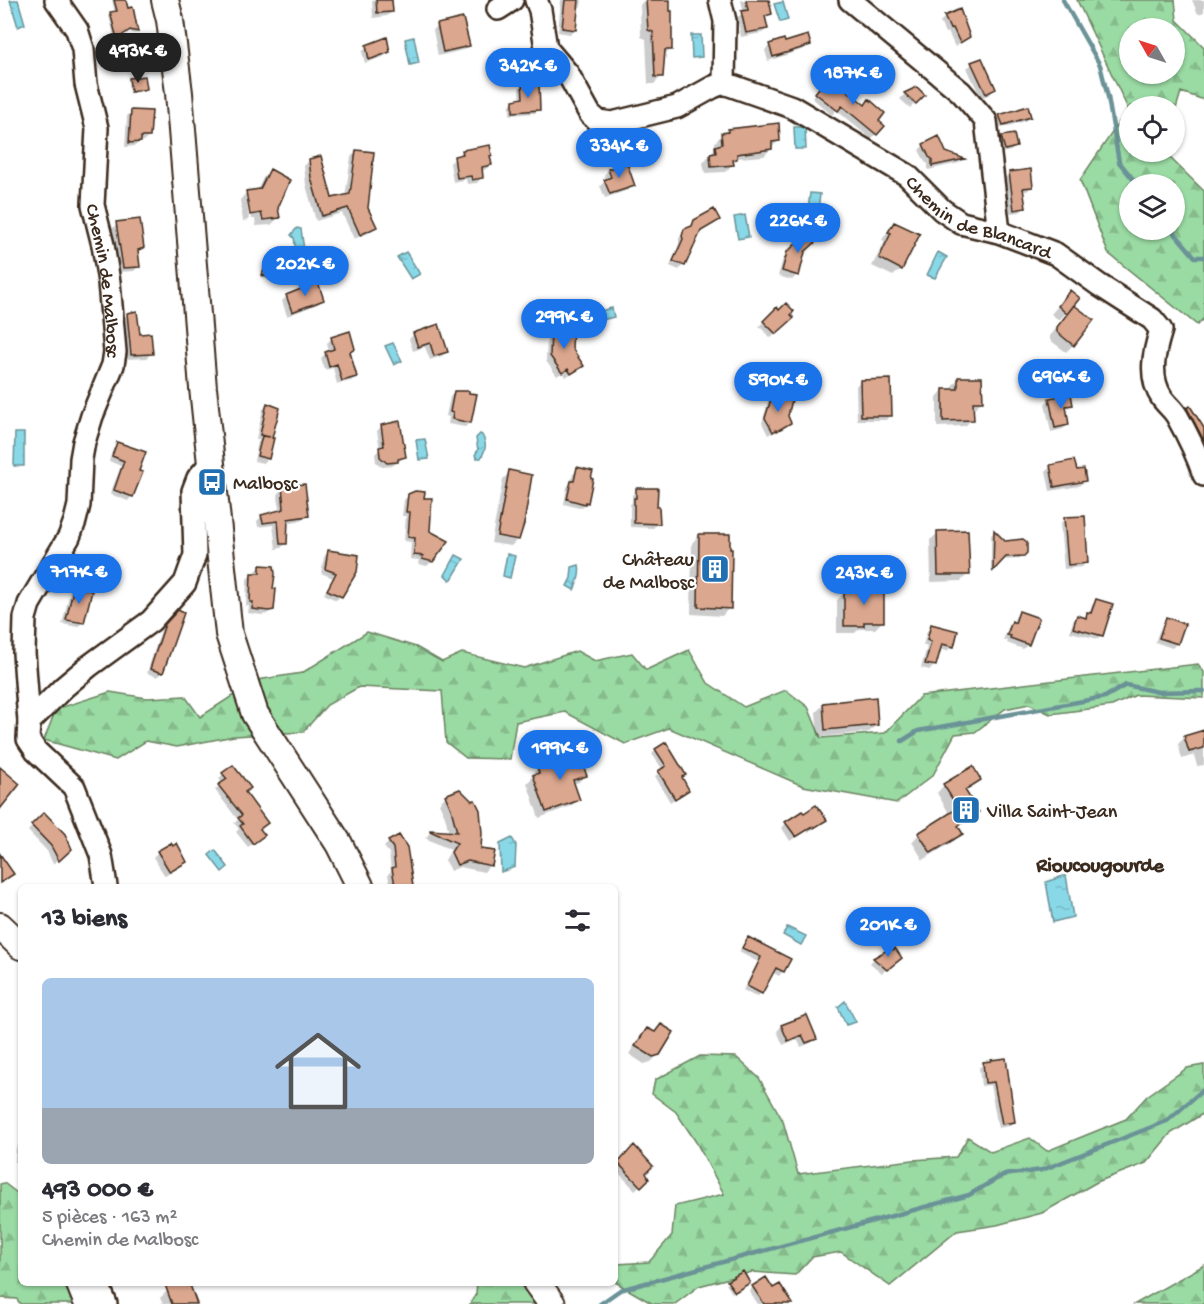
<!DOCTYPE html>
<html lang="fr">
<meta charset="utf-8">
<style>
:root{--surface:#fff;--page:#f7f7f7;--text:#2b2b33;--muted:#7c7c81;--line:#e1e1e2;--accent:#1a73e8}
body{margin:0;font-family:"Gochi Hand",sans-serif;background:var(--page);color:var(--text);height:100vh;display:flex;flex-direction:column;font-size:22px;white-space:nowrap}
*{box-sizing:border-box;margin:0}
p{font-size:20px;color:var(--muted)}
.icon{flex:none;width:33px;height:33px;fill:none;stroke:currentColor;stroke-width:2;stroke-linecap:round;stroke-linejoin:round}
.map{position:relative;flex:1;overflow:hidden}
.drawer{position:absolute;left:18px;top:884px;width:600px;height:402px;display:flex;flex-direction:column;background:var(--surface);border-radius:9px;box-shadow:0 2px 4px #0004}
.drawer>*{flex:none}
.needle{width:39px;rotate:309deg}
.fabs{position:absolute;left:1119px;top:18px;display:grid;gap:12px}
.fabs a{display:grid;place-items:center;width:66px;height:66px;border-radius:50%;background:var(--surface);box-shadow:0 2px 4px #0004;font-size:30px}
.price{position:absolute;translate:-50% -51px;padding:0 14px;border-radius:21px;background:var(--accent);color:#fff;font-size:20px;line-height:39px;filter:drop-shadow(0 2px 3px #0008)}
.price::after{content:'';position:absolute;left:50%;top:36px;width:18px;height:14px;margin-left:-9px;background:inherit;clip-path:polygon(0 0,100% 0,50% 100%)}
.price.on{background:#222;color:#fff}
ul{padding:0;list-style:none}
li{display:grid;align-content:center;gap:12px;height:318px;padding:0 24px}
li+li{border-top:2px solid var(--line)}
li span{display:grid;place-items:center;height:186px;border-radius:9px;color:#555}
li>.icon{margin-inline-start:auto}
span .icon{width:108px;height:108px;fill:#fffc;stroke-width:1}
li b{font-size:26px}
h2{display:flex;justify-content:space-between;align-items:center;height:72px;padding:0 24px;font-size:26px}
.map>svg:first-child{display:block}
.forest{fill:url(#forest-firs);stroke:#6a8260;stroke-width:1.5;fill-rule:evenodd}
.water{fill:url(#water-ripples);stroke:#6a9297;stroke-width:1.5}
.shadow{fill:#0003}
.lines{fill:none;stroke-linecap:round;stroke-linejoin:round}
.stream{stroke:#6a9297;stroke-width:4.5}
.building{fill:#dba78f;stroke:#3b2a1e;stroke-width:1.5}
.minor-casing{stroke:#3b2a1e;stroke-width:26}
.major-casing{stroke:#3b2a1e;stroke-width:30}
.minor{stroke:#fff;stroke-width:21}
.major{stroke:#fff;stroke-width:26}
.labels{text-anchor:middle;stroke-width:4.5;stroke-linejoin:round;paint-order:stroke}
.street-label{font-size:20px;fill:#3b2a1e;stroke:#fff}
.poi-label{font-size:20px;fill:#3b2a1e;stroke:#fff;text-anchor:start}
.neighbourhood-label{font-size:21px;font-weight:bold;fill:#3b2a1e;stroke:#fff}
</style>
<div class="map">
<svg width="1204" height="1304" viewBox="0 0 1204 1304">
<defs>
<pattern id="forest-firs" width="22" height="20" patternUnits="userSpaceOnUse" patternTransform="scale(1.5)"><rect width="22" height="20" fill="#9adaa3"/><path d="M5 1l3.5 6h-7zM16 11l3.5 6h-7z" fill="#86bb8c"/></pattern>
<pattern id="water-ripples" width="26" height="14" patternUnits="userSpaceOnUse" patternTransform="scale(1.5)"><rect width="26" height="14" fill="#89d8e8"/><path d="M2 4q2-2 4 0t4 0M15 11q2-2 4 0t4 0" fill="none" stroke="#77bac7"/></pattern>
</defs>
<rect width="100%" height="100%" fill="#fff"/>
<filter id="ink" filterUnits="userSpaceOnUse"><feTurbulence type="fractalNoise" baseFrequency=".0167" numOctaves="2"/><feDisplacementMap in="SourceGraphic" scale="12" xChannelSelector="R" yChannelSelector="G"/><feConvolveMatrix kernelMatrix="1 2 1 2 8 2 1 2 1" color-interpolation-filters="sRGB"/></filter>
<g filter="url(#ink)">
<!-- forest -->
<path class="forest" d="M1077,0H1175L1177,20L1204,47V100L1181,92L1175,112L1174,106H1130V152H1164L1204,191V318L1197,325L1108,253L1080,180L1128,109ZM1174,28V74H1130V28ZM1130,184H1174V230H1130Z
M367,632L416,647L442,662L462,653L524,668L577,651L595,661L632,653L646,670L689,650L708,683L744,707L786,690L808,707L821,738L885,733L921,696L1198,664L1204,672V698L1136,695L1112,706L1050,714L1029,704L1005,709L975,732L955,734L933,775L897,803L803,786L669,728L625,744L565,712L516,722L510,759L466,758L446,742L442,691L359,687L327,705L303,732L234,736L177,747L146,741L116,760L44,740L56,709L110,692L147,698L185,696L200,717L257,680L302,673Z
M700,1056L736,1057L759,1078L783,1121L798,1174L913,1160L956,1157L968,1137L991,1152L1030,1138L1047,1151L1126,1119L1147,1096L1187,1068L1204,1065V1113L1170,1134L1146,1163L1097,1182L1042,1213L997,1225L957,1231L890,1286L841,1252L812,1257L795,1275L752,1272L699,1286L675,1304H653L615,1282V1268L617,1264L649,1262L672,1235L675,1206L724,1194L696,1142L676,1112L652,1094L655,1080Z
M4,1183L21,1196V1282L68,1283L77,1304H20L17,1299L0,1298V1184Z
M1204,1265V1304H1135Z
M477,1282L519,1283L538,1304H470L476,1294Z"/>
<!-- water -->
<path class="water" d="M10,0H18L25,24L18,27Z
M783,2L788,20L780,22L774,4Z
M691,35H701L702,57L692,58Z
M414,37L419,63L410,65L405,39Z
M794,127H805L806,149H795Z
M810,193L820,194L817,220L807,219Z
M745,215L749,237L738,239L734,217Z
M297,228L301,229L304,250L302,255C293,251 296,246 294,238L291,235Z
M406,252L420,274L411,279L397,257Z
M938,252L947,257L935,278L927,275Z
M612,308L614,317L594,322L592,313Z
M393,343L402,361L394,365L385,346Z
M15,433H24V466H14Z
M480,434L482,435C487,444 486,449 481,458H477L475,455L478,450L476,438Z
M425,439L429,459L419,460L416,440Z
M507,554L515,556L510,578L503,576Z
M456,555L464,559L452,579L450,580L445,575Z
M579,565C581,574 578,582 574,590L567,586L571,578L572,567Z
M512,838L516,845L515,867L501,872L500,844Z
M215,850L228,867L222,872L209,855Z
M1066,875L1073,917L1053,922L1046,882Z
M787,927L806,936L801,945L783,935Z
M845,1001L856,1022L846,1025L838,1007Z"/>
<!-- shadow -->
<path class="shadow" d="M112,0H125L127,10L132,9L137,32L135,34L127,31L115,39L109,16L115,13Z
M372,0H391L392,12L387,16L373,18Z
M561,0H582L581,6L576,11L575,29L570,34L558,32Z
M644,0H668L671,49L664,56L661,77L654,84H648L646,39L641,37L640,5Z
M741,0H766L769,14L764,19L767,29L762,33L741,37L737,17L744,13Z
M1192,0H1204V12L1198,14Z
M945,17L969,36L955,47L948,32L945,33L940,22Z
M438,25L468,46L463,50L438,56L433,30Z
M784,43L809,45L804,49L768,61L765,50L770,45Z
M367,47L388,52L383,57L365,63L362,52Z
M972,64L994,89L990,94L981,98L967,68Z
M130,79L146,89L144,91L129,93L128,81Z
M522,85L539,109L535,113L510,115V105L513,101L520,100L519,89Z
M917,89L923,95L910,108L900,99L905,94Z
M819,90L877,121L876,134L871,139L836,110L832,115L812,98Z
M132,111L149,137L144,141H140L135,146L125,147L127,116Z
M1000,116H1029L1025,121L998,129L995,121Z
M729,131L778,141L764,156L738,158L732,163V165L725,172L705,173L703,163L715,148V142L722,135L725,134Z
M1002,137L1016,146L1011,151L1001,153L997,142Z
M924,145L945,153L963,159L959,163L928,170V164L925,162L919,150Z
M357,151L367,208L375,227L369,233L354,239L342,213L316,221L306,185L304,166L310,160L331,200L345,197L351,157Z
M463,151L489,156L490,165L486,169L481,171V178L477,183L467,184L466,179L453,182L450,163Z
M608,170L633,185L628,190L605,198L600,186L606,180L604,175Z
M270,171L278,218L271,225L256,226L255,219H252L249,196H246L249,220L243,221L240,200L247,192L257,191L263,178Z
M1009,174L1032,186L1027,191H1022L1024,208L1020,212L1010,213L1005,178Z
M718,220L714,224L699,233L683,265L679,270L670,266L679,244V238L695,221Z
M117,224L142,248L137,253L139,266L134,271L119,272L112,229Z
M895,224L901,269L893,276L872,266L885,241L882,240L887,232Z
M810,233L797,275L792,280L778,276L783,259Z
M266,265L273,279L271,281L261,277Z
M287,296L322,300L318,304L287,316L282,301Z
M1063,300L1068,313L1073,345L1066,352L1050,340V336L1067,315L1065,314L1059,320L1051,314Z
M777,309L792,318L771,338L759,326Z
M128,314L139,336L151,353L147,358L126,359L123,319Z
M551,331L570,348L582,366L566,377L563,372L557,376L546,361L547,336Z
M414,334L447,351L442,356L430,360L425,347L413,351L409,339Z
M332,338L354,349L349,354L356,377L351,381L337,384L333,368L325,370L321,358L326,353L329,352L327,343Z
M958,379L982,401L975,408H972V419L965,426L937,427V397L943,390H952V386Z
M860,381L890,415L886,420H857L856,386Z
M455,392L470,422L465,427L448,424L449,417L446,416L450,397Z
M774,394L787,416L789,423L784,427L772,434L771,433L768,435L762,423L769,399Z
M1049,399L1071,404L1065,409L1068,425L1063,429L1051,432L1045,404Z
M268,405L278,409L268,459L263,463L254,461L258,442L260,440L256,439L263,409Z
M1188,409L1204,431V460L1180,417Z
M382,426L405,457L392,466L382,467L376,462L375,454L380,449L377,431Z
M118,444L137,471L132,496L128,501L110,494L121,466L109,461L113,449Z
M1051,466L1076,472L1084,481L1079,486L1050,491L1046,471Z
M578,469L591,479L586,503L582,507L579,508L564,504L567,487L570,484L573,474Z
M510,472L518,539L511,546L491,543L503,479Z
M283,488L307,516L302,520L287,523L286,543L281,548L276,549L273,525L258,527L257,521L262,516L279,511L278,493Z
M637,490L655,508L658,523L653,528L630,527V505L632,502V495Z
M409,495L423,499L432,561L427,566L418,564L419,560L410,559L411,542L404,541L406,516H402L404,500Z
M1065,519L1086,562L1082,567L1064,569L1060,524Z
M994,532L1005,543L1022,556L1019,559L1001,560L991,572V535Z
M938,533L968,574L961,581L931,582L930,540Z
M699,535L728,551L729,608L722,616L691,614L692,543Z
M328,552L358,556L341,596L336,600L324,594L333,578L321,573L324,557Z
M261,566L272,609L267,614L262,615L248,613L249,606H246L247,579L252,574H256V571Z
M75,587L83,622L78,627L62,624L70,592Z
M865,587L883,621L875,629H859L855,633H837V600L845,592H860Z
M1096,601L1102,635L1098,639L1070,632L1073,621L1077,617L1083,618L1088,614L1089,615L1092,605Z
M178,612L162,672L157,677L147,673L161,630Z
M1020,612L1028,644L1023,649L1007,643V641L1003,640L1008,628L1013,624L1015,617Z
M1167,619L1177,643L1172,648L1155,642L1162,624Z
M932,626L952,646L947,651L939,649L935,665L930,670L921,668L927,647L923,645L927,631Z
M824,704L877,725L869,732L818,737L816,712Z
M1204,732V765L1197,766L1194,755L1182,759L1178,744L1185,737Z
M656,750L684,775L681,778L687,790L670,802L655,776L663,770L652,754Z
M538,768L585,775L579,782L573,784L578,800L571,806L539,818L527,783L532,778L531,775Z
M223,774L244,793L259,830L258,840L248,847L236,832L239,829L234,823L238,820L215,790L223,784L219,779Z
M979,780L971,787L964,792L977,812L969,820L957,827L961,834L954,841L923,860L912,842L919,834L950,815L937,793L944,785Z
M459,791L479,850L490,865L484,872L460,867L450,871L445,860L451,850L425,838L431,832L449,833L445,816L439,803L446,796Z
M44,814L70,849L53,864L47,851L28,831Z
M786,823L820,824L808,832L806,830L790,841L782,828Z
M398,837L412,886H390L388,874L391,871L389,853L384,847L389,842Z
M158,852L185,862L180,867L165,876L153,857Z
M748,939L783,971L779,976L772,972L761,993L757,997L743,990L758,962L739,952L744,943Z
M891,949L896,962L882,973L870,963L874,959Z
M661,1026L659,1054L651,1062L644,1064L629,1054L640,1037L647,1029L654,1033Z
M782,1026L816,1039L811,1043L801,1047L797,1039L783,1045L777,1031Z
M989,1063L1014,1122L1010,1126L998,1128L990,1085L981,1086L979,1068L983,1064Z
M21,1132V1163L15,1162L16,1148L19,1145Z
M629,1152L647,1179L635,1190L615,1169Z
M742,1273L746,1285L732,1293L726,1284Z
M753,1287L772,1290L791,1304H758L749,1291Z
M168,1290L195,1304H163L160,1298Z"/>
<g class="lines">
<!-- stream -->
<path class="stream" d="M1063,0L1100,65L1108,97L1119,162L1137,184
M1172,230L1195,257H1204
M902,741L918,731L1105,697L1126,685L1158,692L1204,691
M600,1304L620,1290L969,1195L1003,1175L1042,1170L1167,1121L1204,1089"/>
</g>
<!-- building -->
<path class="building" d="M114,0H126L128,8L133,7L138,32L130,30L117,39L110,12L117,11Z
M376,0H392L393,12L377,13Z
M565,0H579L576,30L562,28Z
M646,0H670V11H672V50H665L663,77H655L653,32L648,30Z
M746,0H769L772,14L765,16L768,29L746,33L741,11L748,10Z
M960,9L970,37L960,43L953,28L950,29L944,16Z
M463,18L470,46L443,52L437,24Z
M808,35L811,45L773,57L769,44L784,39L785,42Z
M387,37L390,52L369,60L366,45Z
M982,58L996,89L986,94L971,62Z
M145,76L147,89L131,92L129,78Z
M836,81L865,105L869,99L885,113L879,121L885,126L877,135L842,106L838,111L815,93L823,83L829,88Z
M539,83L540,110L513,112V100L523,98L522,84Z
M917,87L925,95L916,104L904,93Z
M1028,106L1031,117L1003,125L999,115Z
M131,110L152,111L150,137H141V142L129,143Z
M779,123L780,141L772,142V149L737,154V159L733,160L734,165L711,167L710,154L716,153L715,146L722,144L721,133L728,132V129Z
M1014,134L1017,147L1005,150L1001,136Z
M939,136L946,152L965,159L932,166V159L929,157L923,144Z
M490,145L492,155L490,156L492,165L482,167L483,178L472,180L471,176L457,178L454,156L463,154L462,150Z
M356,150L374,152L368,208L377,227L360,235L348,208L322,216L311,178L309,159L321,156L332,198L350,194Z
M627,163L635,186L610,194L604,180L611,177L608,169Z
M270,169L290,180L278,208L280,218L263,220L261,213L250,215L246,191L260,189Z
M1031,169L1033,187L1023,188L1026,208L1014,210L1009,172Z
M714,209L720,220L701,231L685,266L673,261L683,239L682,236L684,229L692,226L694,220Z
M140,219L144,248L138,250L140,267L123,268L116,222Z
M894,222L920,234L902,270L879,258L891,233L888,232Z
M810,231L819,239L805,252L799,276L782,271L787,252Z
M266,263L279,268L275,280L262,275Z
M318,282L324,300L292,312L286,295Z
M1070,290L1080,298L1067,314L1058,306Z
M786,303L794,311L791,315L794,318L776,334L763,321L777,307L779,310Z
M1074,305L1094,320L1074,346L1057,332V327Z
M137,311L140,334L151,333L153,354L131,355L127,313Z
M565,323L573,329L572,348L584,366L571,374L568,369L562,373L550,356L551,330H555Z
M439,324L448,352L434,356L430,343L418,347L413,333Z
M350,331L355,349L350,352L357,377L342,381L337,364L329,367L325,352L334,349L331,337Z
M958,377H982L983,402H973L974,420L943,421V389H958Z
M891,379L892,416H861L860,380Z
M454,391H469V393L477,394L471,423L452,419L453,413L450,412Z
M773,393L792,400L788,416L791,423L777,431L776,430L773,432L765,418Z
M1071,394L1073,405L1066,406L1069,425L1055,428L1049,398Z
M267,403L280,408L272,438H274L269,459L257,456L262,436L270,437L260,435Z
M1190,406L1204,428V441L1187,408Z
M400,421L406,457L398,459V462L387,463L380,457L379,447L384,446L381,425Z
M117,442L146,452L139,471L143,472L133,497L114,490L124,461L112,456Z
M1074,460L1077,470L1084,469L1086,481L1054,487L1050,465Z
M577,467L593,471L591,478L593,479L588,503L585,502V504L567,499L571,481H574Z
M509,470L532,475L524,524L519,540L497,536Z
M305,484L309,516L288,519L287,544H280L278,521L263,523L261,515L284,509L282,486Z
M636,488H658L657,507H659L660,524L634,523V498H636Z
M415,491L425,492L424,498H432L430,531L449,541L433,562L422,559L423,556L414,555L415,538L408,537L410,512H406L408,494Z
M1085,516L1088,563L1068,565L1064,517Z
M968,530L970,575H938L937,531Z
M994,530L1005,541L1023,539L1027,542V553L1024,556L1006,557L993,571Z
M699,534H730V549H732L731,609L698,607Z
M328,550L359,555L357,572L342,597L327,590L336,573L325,569Z
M260,565L274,566L275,574L273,589H276L274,610L269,611L252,609L253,602H250L251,573H260Z
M74,586L92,591L84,623L66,620Z
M864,586H884V622H864V626H844V591L864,590Z
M1096,599L1113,604L1103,636L1073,628L1077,615L1086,618L1087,612L1091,613Z
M178,610L184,613L163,673L150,669L165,624Z
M1019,611L1039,618L1029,645L1010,638L1011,636L1007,635L1012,621L1015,623Z
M1166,617L1185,624L1178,644L1159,638Z
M931,624L958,631L954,647L942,644L936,666L925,664L931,642L927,640Z
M876,697L878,725L825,730L823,703Z
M1204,730V748L1189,752L1184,736Z
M666,742L686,775L682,777L689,790L675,799L658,771L666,766L655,749Z
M578,752L587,776L573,780L580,800L546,812L533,775L539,773L537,767Z
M233,765L251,788L245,792L268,823L260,829L265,835L253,844L240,826L243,824L238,818L242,815L218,785L227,779L222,773Z
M973,766L981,780L965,790L979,812L958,826L963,834L931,853L918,833L958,808L943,784Z
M0,767L20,784L0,809Z
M460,789L472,801L475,800L480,810L482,833L481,849L495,851L492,866L468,861L457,865L451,852L457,843L430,831V830L457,832L451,809L445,795Z
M816,805L827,820L814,828L812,827L796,837L785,822L802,811L804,813Z
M44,812L65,834L72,849L59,861L51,846L31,825Z
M399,835L407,847L413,886H395L392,868L395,867L393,848L388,841Z
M171,843L173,846L177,843L187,862L170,872L157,851Z
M0,854L14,874L0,883Z
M748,937L791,959L784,972L776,968L762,994L747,986L761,957L742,948Z
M891,948L893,950L895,948L902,958L887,970L873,958Z
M807,1015L817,1039L806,1043L802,1035L788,1041L781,1025Z
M661,1024L674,1032L660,1055L653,1057L635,1046L647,1028L655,1032Z
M1006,1058L1015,1122L1002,1124L994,1082L985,1083L983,1062L991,1061V1060Z
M634,1145L653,1166L646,1173L649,1179L641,1187L618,1163Z
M743,1271L750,1283L735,1292L727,1281Z
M766,1277L773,1288L780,1284L793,1304H764L752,1286Z
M164,1282H189L197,1304H172Z"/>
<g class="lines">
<!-- minor casing -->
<g class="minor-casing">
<g id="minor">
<path id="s1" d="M56,0L77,30L83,49L86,84L97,128L93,205L103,245L109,282L115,352L113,365L92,416L84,442L81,459L79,505L75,521L69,537L29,604L25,618L24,653L29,722L28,739L36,751L74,787L101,855L106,886"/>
<path d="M536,0L540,10L546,48L568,74L590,114L598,121L612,123L677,107L713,87L724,83"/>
<path id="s2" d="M720,0L725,21L724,83L792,107L907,175L942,210L961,223L999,232L1056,254L1099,285L1152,319L1161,330C1154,352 1148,377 1162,398C1166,404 1173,409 1177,416C1187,434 1197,454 1204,475"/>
<path d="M850,0L961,92L986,121L999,232"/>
<path d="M498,9L512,0"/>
<path d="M29,722L64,687L89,666L151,621L185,583L195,555L193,491L198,478L210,464"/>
<path d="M97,1282L106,1304"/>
</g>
</g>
<!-- major casing -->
<g class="major-casing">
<path id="major" d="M165,0L170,20L179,93L203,388L229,634L255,714L339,844L360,886
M0,926L21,946
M79,1282L88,1304
M536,1282L552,1304"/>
</g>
<!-- minor -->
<use href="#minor" class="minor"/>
<!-- major -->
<use href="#major" class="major"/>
</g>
</g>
<!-- icons -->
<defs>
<g id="bus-square" transform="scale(1.5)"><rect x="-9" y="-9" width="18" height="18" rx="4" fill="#1f6fb2" stroke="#fff"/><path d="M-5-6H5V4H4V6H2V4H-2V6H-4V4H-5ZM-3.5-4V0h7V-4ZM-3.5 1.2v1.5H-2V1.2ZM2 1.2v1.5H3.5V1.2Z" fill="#fff"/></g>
<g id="building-square" transform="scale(1.5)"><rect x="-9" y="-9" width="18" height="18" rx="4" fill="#1f6fb2" stroke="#fff"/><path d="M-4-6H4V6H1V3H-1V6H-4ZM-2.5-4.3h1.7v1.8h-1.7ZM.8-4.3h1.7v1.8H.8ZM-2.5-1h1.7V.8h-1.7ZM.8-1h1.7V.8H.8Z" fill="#fff"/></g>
</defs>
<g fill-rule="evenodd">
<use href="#bus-square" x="212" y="482"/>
<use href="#building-square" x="715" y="569"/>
<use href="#building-square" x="966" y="810"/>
</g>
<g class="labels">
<!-- street labels -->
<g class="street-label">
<text dy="7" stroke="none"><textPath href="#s2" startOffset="375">Chemin de Blancard</textPath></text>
<text dy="7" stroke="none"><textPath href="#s1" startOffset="291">Chemin de Malbosc</textPath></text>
</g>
<!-- poi labels -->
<g class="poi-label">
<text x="233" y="489">Malbosc</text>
<text x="694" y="565" text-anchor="end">Château<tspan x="694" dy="23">de Malbosc</tspan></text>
<text x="987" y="817">Villa Saint-Jean</text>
</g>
<!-- neighbourhood labels -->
<g class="neighbourhood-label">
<text x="1100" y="871">Rioucougourde</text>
</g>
</g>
</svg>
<div class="fabs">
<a><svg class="needle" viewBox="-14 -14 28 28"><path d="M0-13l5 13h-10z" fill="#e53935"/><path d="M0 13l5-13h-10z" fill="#7c7c81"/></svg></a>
<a><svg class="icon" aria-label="locate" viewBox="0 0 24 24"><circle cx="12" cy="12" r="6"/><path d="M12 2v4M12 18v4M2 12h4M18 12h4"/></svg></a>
<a><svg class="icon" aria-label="layers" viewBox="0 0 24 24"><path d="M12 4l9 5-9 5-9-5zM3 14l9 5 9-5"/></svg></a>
</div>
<b class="price on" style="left:138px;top:84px">493K €</b>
<b class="price" style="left:528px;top:99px">342K €</b>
<b class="price" style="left:853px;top:106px">187K €</b>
<b class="price" style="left:619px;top:179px">334K €</b>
<b class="price" style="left:798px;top:254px">226K €</b>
<b class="price" style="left:305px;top:297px">202K €</b>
<b class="price" style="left:564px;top:350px">299K €</b>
<b class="price" style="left:1061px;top:410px">696K €</b>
<b class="price" style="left:778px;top:413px">590K €</b>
<b class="price" style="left:79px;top:605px">717K €</b>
<b class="price" style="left:864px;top:606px">243K €</b>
<b class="price" style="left:560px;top:781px">199K €</b>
<b class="price" style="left:888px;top:958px">201K €</b>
<section class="drawer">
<h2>13 biens<svg class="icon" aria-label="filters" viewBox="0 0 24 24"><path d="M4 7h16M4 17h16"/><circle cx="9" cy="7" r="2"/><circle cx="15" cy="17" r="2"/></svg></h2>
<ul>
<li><span style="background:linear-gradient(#a9c7e8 70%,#9aa5b1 0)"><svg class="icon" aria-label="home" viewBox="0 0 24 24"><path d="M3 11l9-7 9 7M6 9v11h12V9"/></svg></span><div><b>493 000 €</b><p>5 pièces · 163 m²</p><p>Chemin de Malbosc</p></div></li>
</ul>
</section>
</div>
